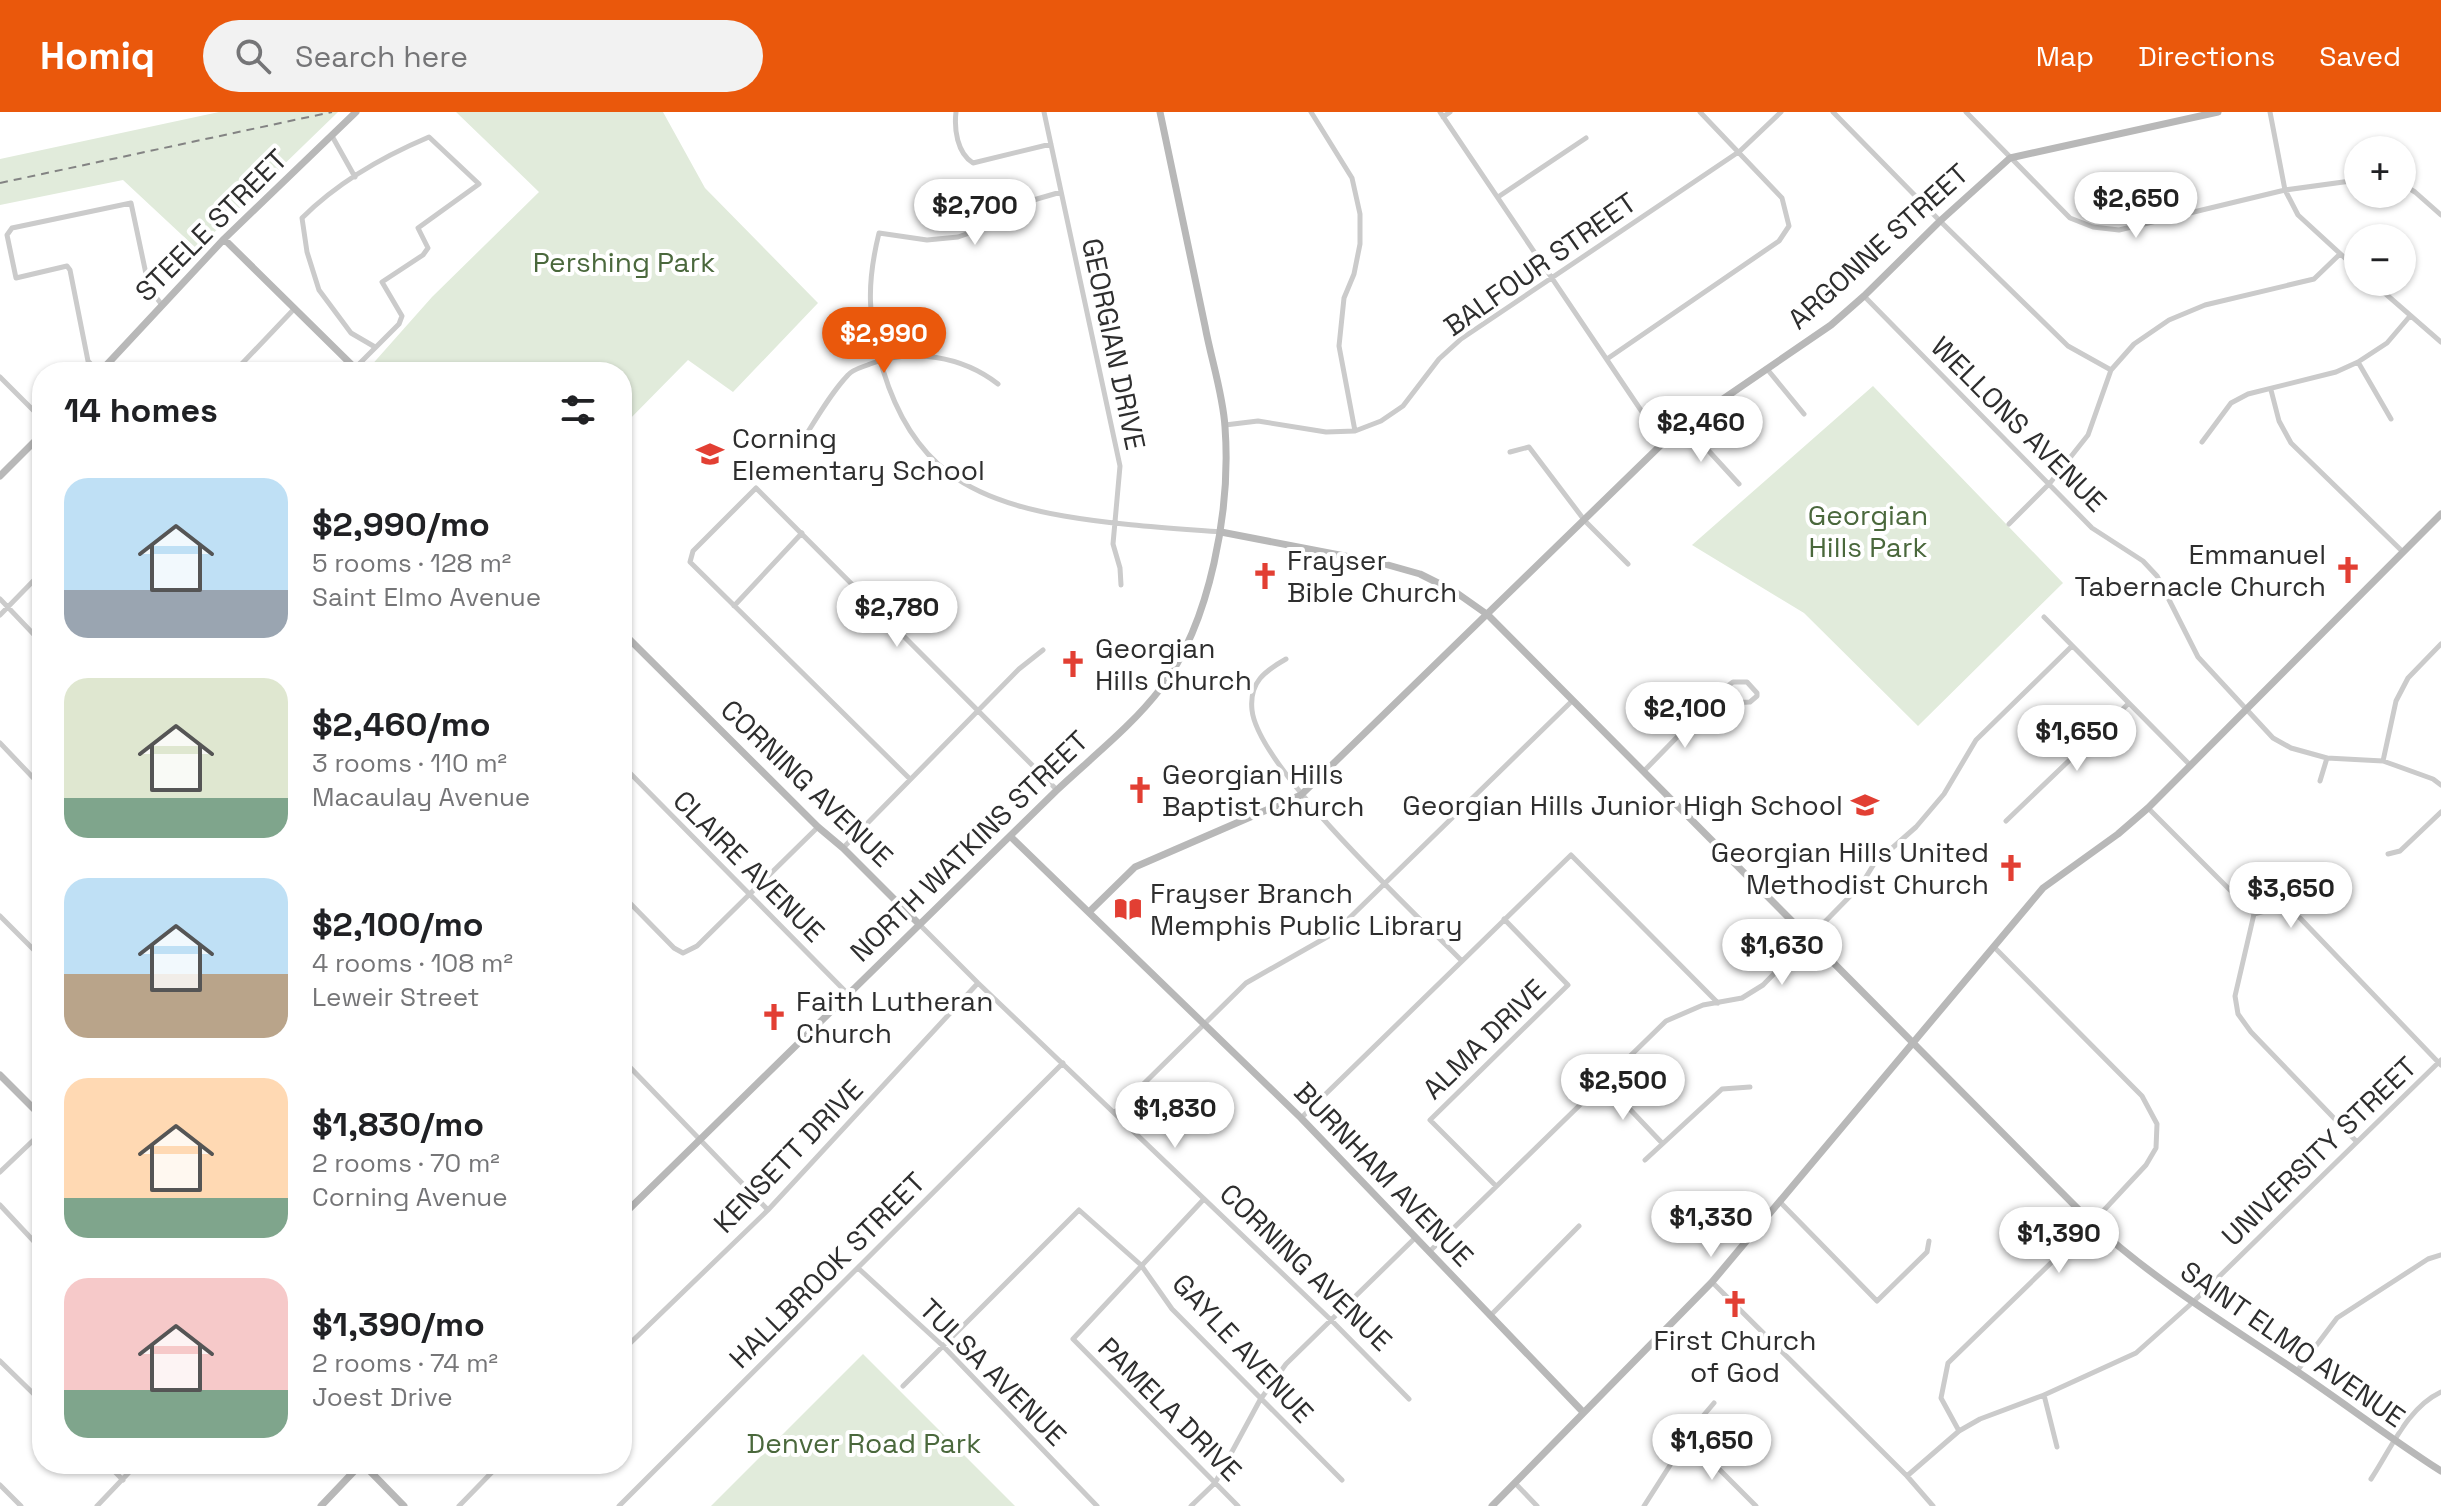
<!DOCTYPE html>
<meta charset="utf-8">
<style>
:root{--surface:#fff;--page:#f2f2f2;--text:#202124;--muted:#757577;--accent:#ea580c}
body{margin:0;font-family:"Space Grotesk",sans-serif;background:var(--page);color:var(--text);height:100vh;display:flex;flex-direction:column;font-size:30px;white-space:nowrap}
*{box-sizing:border-box;margin:0}
p{font-size:26px;color:var(--muted)}
.icon{flex:none;width:44px;height:44px;fill:none;stroke:currentColor;stroke-width:2;stroke-linecap:round;stroke-linejoin:round}
.map{position:relative;flex:1;overflow:hidden}
.sheet{position:absolute;left:32px;top:250px;width:600px;height:1112px;display:flex;flex-direction:column;background:var(--surface);border-radius:32px;box-shadow:0 2px 6px #0004}
.sheet>*{flex:none}
.fabs{position:absolute;left:2344px;top:24px;display:grid;gap:16px}
.fabs a{display:grid;place-items:center;width:72px;height:72px;border-radius:50%;background:var(--surface);box-shadow:0 2px 6px #0004;font-size:40px}
.price{position:absolute;translate:-50% -68px;padding:0 18px;border-radius:28px;background:#fff;color:#222;font-size:26px;line-height:52px;filter:drop-shadow(0 2px 4px #0008)}
.price::after{content:'';position:absolute;left:50%;top:48px;width:24px;height:18px;margin-left:-12px;background:inherit;clip-path:polygon(0 0,100% 0,50% 100%)}
.price.on{background:var(--accent);color:#fff}
ul{padding:0;list-style:none}
li{display:flex;align-items:center;gap:24px;height:200px;padding:0 32px}
li span{display:grid;place-items:center;flex:none;width:224px;height:160px;border-radius:24px;color:#555}
li>.icon{margin-inline-start:auto}
span .icon{width:96px;height:96px;fill:#fffc;stroke-width:1}
li b{font-size:34px}
h2{display:flex;justify-content:space-between;align-items:center;height:96px;padding:0 32px;font-size:34px}
header{display:flex;align-items:center;gap:48px;box-sizing:border-box;height:112px;padding:0 40px;background:var(--accent);color:#fff}
header strong{font-size:38px}
nav{display:flex;gap:44px;margin-inline-start:auto;font-size:28px}
.search{width:560px;height:72px;background:var(--page);display:flex;align-items:center;gap:20px;box-sizing:border-box;padding:0 28px;border-radius:44px;color:var(--muted);font-size:30px}
.map>svg:first-child{display:block}
.green{fill:#e1ebdb}
.lines{fill:none;stroke-linecap:round;stroke-linejoin:round}
.street{stroke:#cbcbcb;stroke-width:5}
.secondary{stroke:#b8b8b8;stroke-width:7}
.rail{stroke:#838383;stroke-width:2;stroke-dasharray:8 6;stroke-linecap:butt}
.labels{text-anchor:middle;stroke-width:8;stroke-linejoin:round;paint-order:stroke}
.street-label{font-size:28px;fill:#2e2e2e;stroke:#fff}
.park-label{font-size:28px;fill:#4a683c;stroke:#fff}
.poi-label{font-size:28px;fill:#2e2e2e;stroke:#fff;text-anchor:start}
</style>
<header>
<strong>Homiq</strong>
<div class="search"><svg class="icon" aria-label="search" viewBox="0 0 24 24"><circle cx="10" cy="10" r="6"/><path d="M15 15l6 6"/></svg>Search here</div>
<nav><a>Map</a><a>Directions</a><a>Saved</a></nav>
</header>
<div class="map">
<svg width="2441" height="1394" viewBox="0 0 2441 1394">
<rect width="100%" height="100%" fill="#fff"/>
<!-- green -->
<path class="green" d="M219,0H338L197,137L123,68L0,93V47Z
M456,0H663L705,76L818,191L733,280L688,248L622,315V260H374L369,256L432,185L539,80Z
M1873,274L2063,471L1918,614L1804,501L1692,433Z
M863,1242L1015,1394H711Z"/>
<g class="lines">
<!-- street -->
<path class="street" d="M956,0C954,17 957,41 973,51L1051,32
M1044,0L1120,354L1113,432L1120,456L1121,473
M1311,0L1352,66L1360,102V132L1354,162L1344,186L1339,234L1355,319
M1440,0L1663,331
M1833,0L1940,109L2068,234L2111,258
M1966,0L2070,106L2093,115L2119,118L2285,78L2358,68
M2270,0L2285,78L2298,103L2358,158
M1443,5L1450,0
M332,24L355,65
M2402,72L2415,80L2441,103
M1061,80L1030,89L995,112L958,125L927,128L879,121C866,174 868,206 883,258C912,354 969,388 1064,404C1116,413 1168,416 1220,420
M1498,85L1586,26
M2372,170L2441,230
M1864,184L2092,416L2143,449L2157,464L2198,545L2273,626L2291,636L2327,646L2383,649L2433,667L2441,673
M1607,247L1779,129L1789,114L1782,86L1700,0
M2358,250L2391,307
M355,256L399,212L402,204L382,170L423,143L428,136L418,116L479,72L429,25C384,44 337,71 302,106L307,140L319,178L351,221L375,235
M1767,257L1804,302
M98,260L88,249L70,158L67,154L16,166L7,123L12,116L131,91L149,176L162,193
M234,260L295,196
M0,265L42,307
M2271,278L2279,309L2291,331L2402,439
M1225,313L1258,309L1326,320L1355,319L1381,309L1403,294L1439,247L1461,227L1740,39L1781,0
M1685,313L1739,372
M2202,330L2231,291L2248,282L2336,260L2358,250L2387,231L2410,204
M799,334C814,311 829,283 848,263C853,257 863,255 870,252C912,236 962,244 998,272
M1510,340L1529,335L1585,409L1628,452
M2009,412L2050,371L2088,323L2111,258L2134,232L2169,208L2205,193L2314,167L2340,142
M0,487L42,531
M734,494L802,421
M0,503L42,460
M2044,505L2191,654
M1286,547C1265,559 1249,570 1252,598C1258,656 1415,801 1461,848
M0,631L42,675
M2383,649L2396,589L2408,566L2441,532
M622,653L848,882
M1644,659L1725,576L1733,570H1747L1757,581V584L1750,590L1710,592
M910,667L690,450L693,439L756,376L1057,678
M2320,669L2327,646
M2148,696L2254,802C2272,797 2283,794 2300,806L2441,953
M2006,709L2128,592
M843,736L1019,557L1043,538
M2388,742L2400,739L2441,700
M622,783L674,836L683,841L697,834L818,715
M2254,802L2235,884L2238,902L2251,920L2356,1029
M0,804L42,846
M919,812L978,871L1331,1208L1409,1287
M622,947L768,1098
M1604,970L1662,1031
M1115,1000L1246,871L1334,821L1572,589
M1301,1006L1571,743L1718,891
M1645,1048L1722,977L1750,975
M0,1060L42,1020
M1496,1074L1430,1008L1568,873L1504,807
M1204,1087L1073,1227L1238,1394
M1780,1090L1877,1189L1927,1140L1929,1129
M0,1093L42,1138
M1429,1140L1666,909L1703,893L1742,886L1763,873L1861,773L1874,752L1916,715L1944,682L1976,628L2072,534
M858,1156L943,1234L1097,1394
M1712,1170L1907,1364L1933,1394
M1490,1204L1579,1114
M622,1239L768,1098L978,871
M0,1249L42,1290
M2297,1259L2337,1206L2428,1147L2441,1143
M903,1274L1079,1098L1141,1153L1172,1197L1342,1368
M2044,1283L2057,1335
M1959,1319L1941,1286L1948,1251L2092,1111L2146,1053L2156,1036L2157,1012L2142,984L1994,835
M1688,1326L1756,1394
M107,1352L123,1368
M1907,1364L1959,1319L1980,1307L2044,1283L2136,1241L2192,1191L2441,948
M2371,1367C2391,1337 2407,1296 2441,1280
M1515,1371L1537,1394
M0,1373L21,1394
M97,1394L137,1352
M459,1394L498,1354
M619,1394L1063,951
M1191,1394L1215,1371L1260,1288L1286,1252L1415,1126
M1644,1394L1697,1311L1714,1291"/>
<!-- secondary -->
<path class="secondary" d="M224,127L359,260
M100,260L224,127L356,0
M0,364L42,322
M1221,420L1381,451L1420,462L1454,479L1488,503L2092,1111C2154,1168 2225,1211 2295,1258C2344,1291 2391,1327 2441,1359
M622,520L818,715L843,736L919,812
M1010,724L1301,1006L1583,1300
M1089,800L1135,755L1301,683L1663,331L1685,313L1831,213L1864,184L1940,109L2010,46L2218,0
M0,963L42,1005
M622,1104L1057,678C1092,645 1132,614 1161,576C1211,510 1231,396 1225,315C1223,282 1211,247 1205,214C1190,143 1175,71 1160,0
M363,1352L404,1394
M321,1394L361,1352
M1492,1394L1712,1170L2043,776L2118,722L2148,696L2441,402"/>
<!-- rail -->
<path class="rail" d="M0,71L332,0"/>
</g>
<!-- icons -->
<defs>
<g id="school-bare" transform="scale(2.16)"><path d="M0-5L7-2L0 1L-7-2ZM-4 1L0 2.5L4 1V4Q0 6-4 4Z" fill="#e23f33" stroke="#fff" stroke-width="2.5" paint-order="stroke"/></g>
<g id="church-bare" transform="scale(2.16)"><path d="M-1.2-6h2.4v3.5h3.3v2.4h-3.3V6h-2.4V-.1h-3.3v-2.4h3.3Z" fill="#e23f33" stroke="#fff" stroke-width="2.5" paint-order="stroke"/></g>
<g id="library-bare" transform="scale(2.16)"><path d="M-6-4Q-3-5.5-.7-3.5V5Q-3 3-6 4ZM6-4Q3-5.5 .7-3.5V5Q3 3 6 4Z" fill="#e23f33" stroke="#fff" stroke-width="2.5" paint-order="stroke"/></g>
</defs>
<g fill-rule="evenodd">
<use href="#school-bare" x="710" y="342"/>
<use href="#church-bare" x="2348" y="458"/>
<use href="#church-bare" x="1265" y="464"/>
<use href="#church-bare" x="1073" y="552"/>
<use href="#church-bare" x="1140" y="678"/>
<use href="#school-bare" x="1865" y="693"/>
<use href="#church-bare" x="2011" y="756"/>
<use href="#library-bare" x="1128" y="797"/>
<use href="#church-bare" x="774" y="905"/>
<use href="#church-bare" x="1735" y="1192"/>
</g>
<g class="labels">
<!-- street labels -->
<g class="street-label">
<text transform="translate(211 113) rotate(-45)" y="10">STEELE STREET</text>
<text transform="translate(1878 134) rotate(-42)" y="10">ARGONNE STREET</text>
<text transform="translate(1540 152) rotate(-35)" y="10">BALFOUR STREET</text>
<text transform="translate(1114 232) rotate(78)" y="10">GEORGIAN DRIVE</text>
<text transform="translate(2019 312) rotate(45)" y="10">WELLONS AVENUE</text>
<text transform="translate(807 671) rotate(44)" y="10">CORNING AVENUE</text>
<text transform="translate(969 734) rotate(-44)" y="10">NORTH WATKINS STREET</text>
<text transform="translate(749 754) rotate(45)" y="10">CLAIRE AVENUE</text>
<text transform="translate(1484 927) rotate(-44)" y="10">ALMA DRIVE</text>
<text transform="translate(2319 1039) rotate(-44)" y="10">UNIVERSITY STREET</text>
<text transform="translate(788 1044) rotate(-46)" y="10">KENSETT DRIVE</text>
<text transform="translate(1384 1062) rotate(46)" y="10">BURNHAM AVENUE</text>
<text transform="translate(1306 1155) rotate(44)" y="10">CORNING AVENUE</text>
<text transform="translate(827 1158) rotate(-45)" y="10">HALLBROOK STREET</text>
<text transform="translate(2293 1232) rotate(35)" y="10">SAINT ELMO AVENUE</text>
<text transform="translate(1243 1236) rotate(47)" y="10">GAYLE AVENUE</text>
<text transform="translate(993 1260) rotate(45)" y="10">TULSA AVENUE</text>
<text transform="translate(1170 1297) rotate(45)" y="10">PAMELA DRIVE</text>
</g>
<!-- park labels -->
<g class="park-label">
<text x="624" y="160">Pershing Park</text>
<text x="1868" y="413">Georgian<tspan x="1868" dy="32">Hills Park</tspan></text>
<text x="864" y="1341">Denver Road Park</text>
</g>
<!-- poi labels -->
<g class="poi-label">
<text x="732" y="336">Corning<tspan x="732" dy="32">Elementary School</tspan></text>
<text x="2326" y="452" text-anchor="end">Emmanuel<tspan x="2326" dy="32">Tabernacle Church</tspan></text>
<text x="1287" y="458">Frayser<tspan x="1287" dy="32">Bible Church</tspan></text>
<text x="1095" y="546">Georgian<tspan x="1095" dy="32">Hills Church</tspan></text>
<text x="1162" y="672">Georgian Hills<tspan x="1162" dy="32">Baptist Church</tspan></text>
<text x="1843" y="703" text-anchor="end">Georgian Hills Junior High School</text>
<text x="1989" y="750" text-anchor="end">Georgian Hills United<tspan x="1989" dy="32">Methodist Church</tspan></text>
<text x="1150" y="791">Frayser Branch<tspan x="1150" dy="32">Memphis Public Library</tspan></text>
<text x="796" y="899">Faith Lutheran<tspan x="796" dy="32">Church</tspan></text>
<text x="1735" y="1238" text-anchor="middle">First Church<tspan x="1735" dy="32">of God</tspan></text>
</g>
</g>
</svg>
<div class="fabs">
<a>+</a>
<a>−</a>
</div>
<b class="price" style="left:2136px;top:128px">$2,650</b>
<b class="price" style="left:975px;top:135px">$2,700</b>
<b class="price on" style="left:884px;top:263px">$2,990</b>
<b class="price" style="left:1701px;top:352px">$2,460</b>
<b class="price" style="left:897px;top:537px">$2,780</b>
<b class="price" style="left:1685px;top:638px">$2,100</b>
<b class="price" style="left:2077px;top:661px">$1,650</b>
<b class="price" style="left:2291px;top:818px">$3,650</b>
<b class="price" style="left:1782px;top:875px">$1,630</b>
<b class="price" style="left:1623px;top:1010px">$2,500</b>
<b class="price" style="left:1175px;top:1038px">$1,830</b>
<b class="price" style="left:1711px;top:1147px">$1,330</b>
<b class="price" style="left:2059px;top:1163px">$1,390</b>
<b class="price" style="left:1712px;top:1370px">$1,650</b>
<section class="sheet">
<h2>14 homes<svg class="icon" aria-label="filters" viewBox="0 0 24 24"><path d="M4 7h16M4 17h16"/><circle cx="9" cy="7" r="2"/><circle cx="15" cy="17" r="2"/></svg></h2>
<ul>
<li><span style="background:linear-gradient(#bfe0f5 70%,#9aa5b1 0)"><svg class="icon" aria-label="home" viewBox="0 0 24 24"><path d="M3 11l9-7 9 7M6 9v11h12V9"/></svg></span><div><b>$2,990/mo</b><p>5 rooms · 128 m²</p><p>Saint Elmo Avenue</p></div></li>
<li><span style="background:linear-gradient(#dfe7d0 75%,#7fa58c 0)"><svg class="icon" aria-label="home" viewBox="0 0 24 24"><path d="M3 11l9-7 9 7M6 9v11h12V9"/></svg></span><div><b>$2,460/mo</b><p>3 rooms · 110 m²</p><p>Macaulay Avenue</p></div></li>
<li><span style="background:linear-gradient(#bfe0f5 60%,#b9a48a 0)"><svg class="icon" aria-label="home" viewBox="0 0 24 24"><path d="M3 11l9-7 9 7M6 9v11h12V9"/></svg></span><div><b>$2,100/mo</b><p>4 rooms · 108 m²</p><p>Leweir Street</p></div></li>
<li><span style="background:linear-gradient(#ffd9b3 75%,#7fa58c 0)"><svg class="icon" aria-label="home" viewBox="0 0 24 24"><path d="M3 11l9-7 9 7M6 9v11h12V9"/></svg></span><div><b>$1,830/mo</b><p>2 rooms · 70 m²</p><p>Corning Avenue</p></div></li>
<li><span style="background:linear-gradient(#f6c9c9 70%,#7fa58c 0)"><svg class="icon" aria-label="home" viewBox="0 0 24 24"><path d="M3 11l9-7 9 7M6 9v11h12V9"/></svg></span><div><b>$1,390/mo</b><p>2 rooms · 74 m²</p><p>Joest Drive</p></div></li>
</ul>
</section>
</div>
